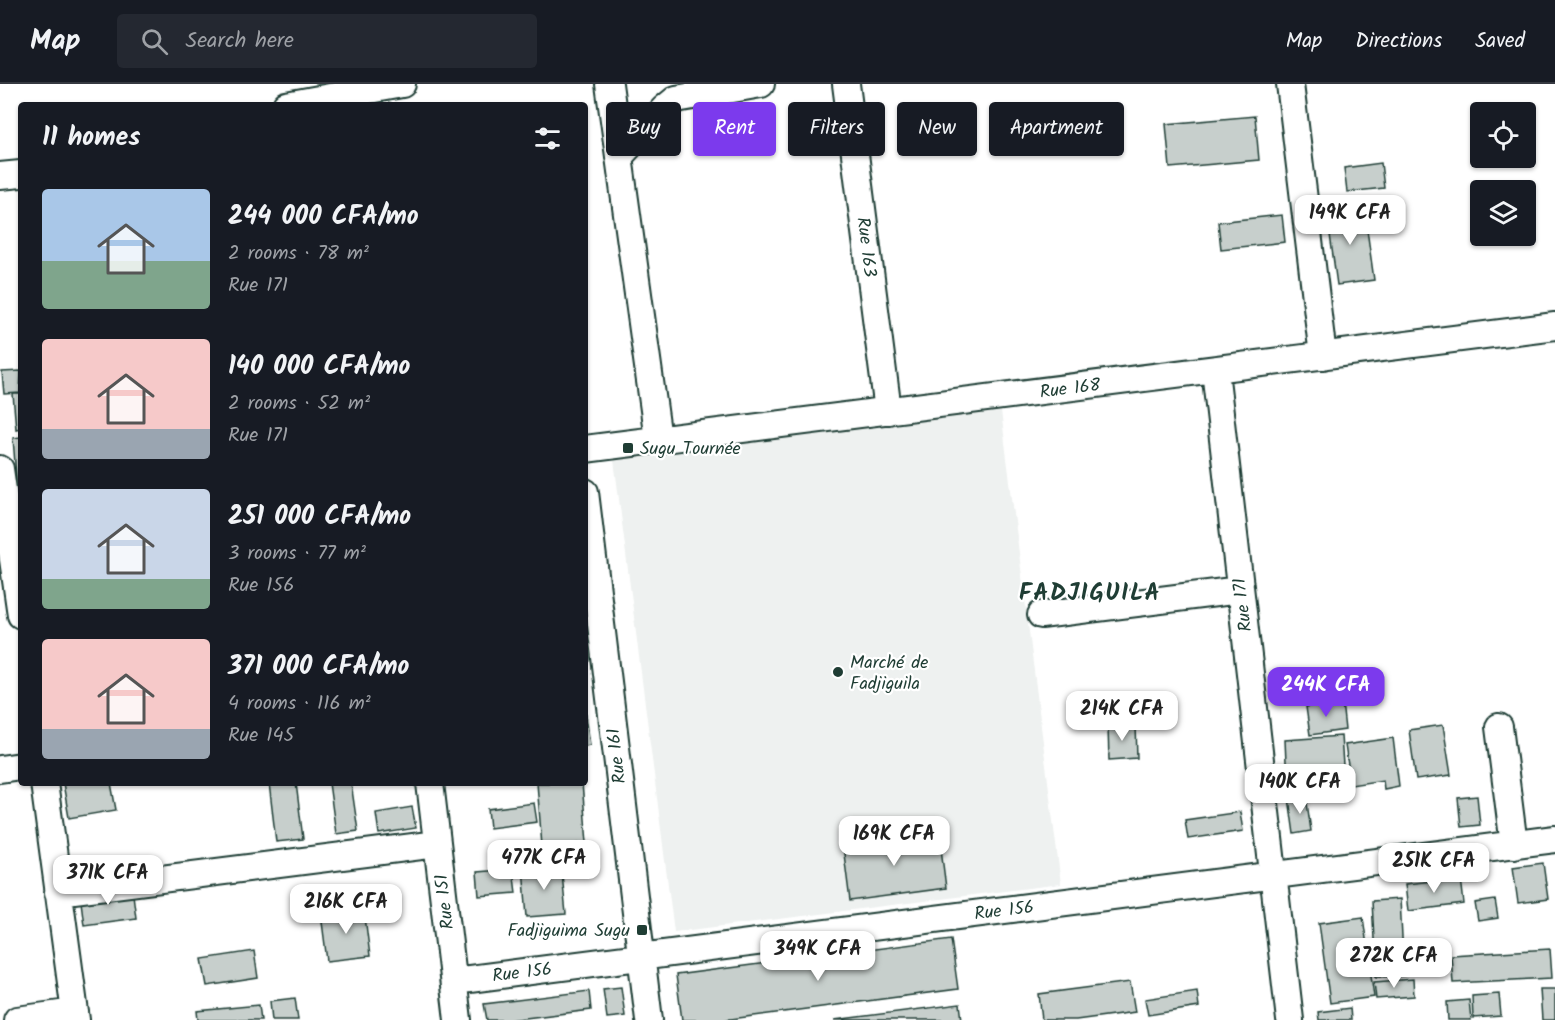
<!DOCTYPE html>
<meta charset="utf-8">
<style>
:root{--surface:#171b24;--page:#242831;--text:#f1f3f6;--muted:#9ea1a6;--line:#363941;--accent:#7c3aed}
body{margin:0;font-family:Kalam,sans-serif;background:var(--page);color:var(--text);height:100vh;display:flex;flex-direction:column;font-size:22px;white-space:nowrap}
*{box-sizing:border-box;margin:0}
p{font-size:20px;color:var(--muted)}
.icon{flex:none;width:33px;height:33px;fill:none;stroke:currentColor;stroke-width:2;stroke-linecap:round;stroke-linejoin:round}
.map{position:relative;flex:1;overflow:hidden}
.side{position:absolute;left:18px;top:18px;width:570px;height:684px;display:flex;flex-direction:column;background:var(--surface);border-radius:6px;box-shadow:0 2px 4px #0004}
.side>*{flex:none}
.banner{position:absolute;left:606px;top:18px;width:570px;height:54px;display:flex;gap:12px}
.buttons{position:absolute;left:1470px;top:18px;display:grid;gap:12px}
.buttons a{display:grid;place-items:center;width:66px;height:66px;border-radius:6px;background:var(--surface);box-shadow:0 2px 4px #0004;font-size:30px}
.price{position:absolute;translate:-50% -51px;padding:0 14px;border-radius:12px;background:#fff;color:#222;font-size:20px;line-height:39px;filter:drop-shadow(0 2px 3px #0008)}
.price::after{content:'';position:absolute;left:50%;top:36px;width:18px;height:14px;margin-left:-9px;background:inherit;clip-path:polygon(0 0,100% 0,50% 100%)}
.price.selected{background:var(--accent);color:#fff}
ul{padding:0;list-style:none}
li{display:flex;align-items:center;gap:18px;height:150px;padding:0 24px}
li span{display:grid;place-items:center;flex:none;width:168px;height:120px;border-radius:6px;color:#555}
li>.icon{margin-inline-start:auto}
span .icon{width:72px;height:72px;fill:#fffc;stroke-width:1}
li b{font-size:26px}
h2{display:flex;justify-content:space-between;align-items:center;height:72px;padding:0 24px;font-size:26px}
.chip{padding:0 21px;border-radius:6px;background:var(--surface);box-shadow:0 2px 4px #0004;font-size:21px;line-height:54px}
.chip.selected{background:var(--accent);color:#fff}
header{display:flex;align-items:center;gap:36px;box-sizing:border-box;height:84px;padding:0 30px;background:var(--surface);border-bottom:2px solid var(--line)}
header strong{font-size:28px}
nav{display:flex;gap:33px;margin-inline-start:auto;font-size:21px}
.search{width:420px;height:54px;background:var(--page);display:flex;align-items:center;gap:15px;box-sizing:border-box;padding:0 21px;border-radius:6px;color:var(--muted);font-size:22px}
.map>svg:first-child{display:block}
.built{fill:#eef1f0}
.building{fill:#c7cfcc;stroke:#1f3d34;stroke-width:1.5}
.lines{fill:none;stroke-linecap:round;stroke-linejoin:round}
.street-casing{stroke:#1f3d34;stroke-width:30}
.street{stroke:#fff;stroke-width:26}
.poi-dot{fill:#1f3d34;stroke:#fff;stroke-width:2}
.labels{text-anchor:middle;stroke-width:4.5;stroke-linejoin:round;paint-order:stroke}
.street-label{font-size:18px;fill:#1f3d34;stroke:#fff}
.poi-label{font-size:18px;fill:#1f3d34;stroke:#fff;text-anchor:start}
.district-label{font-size:24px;font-weight:bold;letter-spacing:1.5px;fill:#1f3d34;stroke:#fff}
</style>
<header>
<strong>Map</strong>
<div class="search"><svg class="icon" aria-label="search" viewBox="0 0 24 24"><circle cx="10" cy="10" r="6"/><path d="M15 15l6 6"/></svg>Search here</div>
<nav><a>Map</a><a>Directions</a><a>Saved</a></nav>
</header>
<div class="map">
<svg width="1555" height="936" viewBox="0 0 1555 936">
<rect width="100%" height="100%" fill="#fff"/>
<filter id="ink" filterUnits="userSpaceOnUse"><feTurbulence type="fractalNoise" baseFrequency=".0167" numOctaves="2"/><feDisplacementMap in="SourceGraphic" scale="12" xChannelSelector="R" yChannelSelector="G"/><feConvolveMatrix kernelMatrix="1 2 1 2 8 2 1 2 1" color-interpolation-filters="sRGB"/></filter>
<g filter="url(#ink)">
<!-- built -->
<path class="built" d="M1001,327L1061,800L674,848L614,376Z"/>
<!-- building -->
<path class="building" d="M1255,32L1259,76L1170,84L1166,40Z
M1381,79L1384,104L1347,108L1344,84Z
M1364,124L1374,196L1337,201L1327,129Z
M1282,131L1285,158L1221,165L1218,138Z
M21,287L20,309L4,310L2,288Z
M13,310H21V344L16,345Z
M21,353V405H17L13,354Z
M1342,618L1345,646L1310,651L1306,623Z
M585,623L590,661L585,662Z
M1136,641L1137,674L1109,676L1108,642Z
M1443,641L1451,691L1416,696L1409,646Z
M1341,652L1344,696L1287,700L1285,656Z
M1393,654L1399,702L1384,705L1383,696L1351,701L1345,661Z
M63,699H111L116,726L69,734Z
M269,699H296L303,755L276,758Z
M329,699H351L358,747L336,750Z
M537,699H582L587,759L542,762Z
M1306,712L1311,747L1294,750L1289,714Z
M1477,712L1480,741L1461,743L1458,714Z
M534,719L537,738L490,744L488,725Z
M412,723L416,744L379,750L376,729Z
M1240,728L1243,747L1188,755L1185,736Z
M939,749L946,804L850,817L843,762Z
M1543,779L1548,815L1518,819L1513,783Z
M561,780L566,830L527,833L523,783Z
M513,785L516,809L479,812L477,788Z
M1461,794L1464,820L1408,827L1405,800Z
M132,803L136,834L84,841L80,810Z
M1400,815L1404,892L1376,893L1372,817Z
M1495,816L1498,834L1478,837L1475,819Z
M364,825L370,872L327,877L321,830Z
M1363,833L1374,913L1330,919L1319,839Z
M951,855L958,905L723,936H682L676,891Z
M1550,865L1552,894L1453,899L1451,871Z
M254,867L258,894L207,902L202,875Z
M1413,895L1414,912L1376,915L1374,898Z
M1130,898L1135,928L1076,936H1042L1039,910Z
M621,903L625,932L607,934L603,905Z
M1540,905H1555V936H1542Z
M589,907L591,926L509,936H487L484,920Z
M1197,907L1199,923L1148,931L1145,915Z
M1499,910L1501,932L1473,934L1472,912Z
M295,914L298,936H272L270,917Z
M1469,916L1471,936H1448L1447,918Z
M960,920L962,936H834Z
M259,921L261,936H198L197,927Z
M1350,924L1351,936H1319L1318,928Z"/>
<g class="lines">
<!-- street casing -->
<g class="street-casing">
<path id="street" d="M609,0L658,355
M846,0L888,327
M1290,0L1323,272
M286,21L402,0
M619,73L665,24L676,15L761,0
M0,92L21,90
M1215,286L1290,936
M585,365L1555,242
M0,385L21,531
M585,408L649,936
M1041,531L1240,506
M1499,643L1514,761
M0,685L21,682
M44,699L76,936
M430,699L458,936
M58,808L437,760
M454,897L1555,755
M17,936L75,928"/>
</g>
<!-- street -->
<use href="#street" class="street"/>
</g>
</g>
<!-- markers -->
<g class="poi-dot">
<rect x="622" y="358" width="12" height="12" rx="3"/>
<circle cx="838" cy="588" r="6"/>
<rect x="636" y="840" width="12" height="12" rx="3"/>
</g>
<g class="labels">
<!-- street labels -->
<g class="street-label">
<text transform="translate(867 163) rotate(83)" y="6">Rue 163</text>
<text transform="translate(1070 304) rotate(-7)" y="6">Rue 168</text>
<text transform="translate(1242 521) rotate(-97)" y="6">Rue 171</text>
<text transform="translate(616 672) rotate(-97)" y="6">Rue 161</text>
<text transform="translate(444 818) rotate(-97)" y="6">Rue 151</text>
<text transform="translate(1004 826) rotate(-7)" y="6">Rue 156</text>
<text transform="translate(522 888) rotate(-7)" y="6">Rue 156</text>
</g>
<!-- poi labels -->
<g class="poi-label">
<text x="640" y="370">Sugu Tournée</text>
<text x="850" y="584">Marché de<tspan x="850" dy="21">Fadjiguila</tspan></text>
<text x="630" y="852" text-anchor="end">Fadjiguima Sugu</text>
</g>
<!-- district labels -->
<g class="district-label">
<text x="1090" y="516">FADJIGUILA</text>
</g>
</g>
</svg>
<div class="buttons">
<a><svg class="icon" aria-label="locate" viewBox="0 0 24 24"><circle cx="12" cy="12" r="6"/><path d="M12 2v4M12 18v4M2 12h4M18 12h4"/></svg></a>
<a><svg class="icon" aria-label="layers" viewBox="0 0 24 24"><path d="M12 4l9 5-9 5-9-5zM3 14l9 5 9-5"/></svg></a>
</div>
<b class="price" style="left:1350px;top:162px">149K CFA</b>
<b class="price selected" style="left:1326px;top:634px">244K CFA</b>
<b class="price" style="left:1122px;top:658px">214K CFA</b>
<b class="price" style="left:1300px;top:731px">140K CFA</b>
<b class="price" style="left:894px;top:783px">169K CFA</b>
<b class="price" style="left:544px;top:807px">477K CFA</b>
<b class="price" style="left:1434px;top:810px">251K CFA</b>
<b class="price" style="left:108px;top:822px">371K CFA</b>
<b class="price" style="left:346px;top:851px">216K CFA</b>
<b class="price" style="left:818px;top:898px">349K CFA</b>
<b class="price" style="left:1394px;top:905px">272K CFA</b>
<div class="banner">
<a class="chip">Buy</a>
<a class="chip selected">Rent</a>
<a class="chip">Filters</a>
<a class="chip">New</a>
<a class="chip">Apartment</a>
</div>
<section class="side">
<h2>11 homes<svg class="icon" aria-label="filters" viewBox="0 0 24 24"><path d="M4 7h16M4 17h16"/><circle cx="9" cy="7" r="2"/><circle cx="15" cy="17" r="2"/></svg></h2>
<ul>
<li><span style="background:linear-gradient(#a9c7e8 60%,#7fa58c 0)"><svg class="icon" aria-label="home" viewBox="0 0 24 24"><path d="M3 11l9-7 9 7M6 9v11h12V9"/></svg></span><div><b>244 000 CFA/mo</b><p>2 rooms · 78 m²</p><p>Rue 171</p></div></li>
<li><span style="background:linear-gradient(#f6c9c9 75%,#9aa5b1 0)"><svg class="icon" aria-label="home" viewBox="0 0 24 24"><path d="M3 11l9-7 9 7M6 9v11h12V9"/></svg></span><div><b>140 000 CFA/mo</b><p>2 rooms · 52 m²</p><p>Rue 171</p></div></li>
<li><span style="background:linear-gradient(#c9d6e8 75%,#7fa58c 0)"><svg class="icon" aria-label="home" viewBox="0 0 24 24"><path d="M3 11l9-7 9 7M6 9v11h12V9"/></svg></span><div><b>251 000 CFA/mo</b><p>3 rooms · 77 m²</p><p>Rue 156</p></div></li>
<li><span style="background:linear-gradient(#f6c9c9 75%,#9aa5b1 0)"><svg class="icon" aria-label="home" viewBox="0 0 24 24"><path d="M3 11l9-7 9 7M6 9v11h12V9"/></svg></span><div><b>371 000 CFA/mo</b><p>4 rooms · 116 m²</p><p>Rue 145</p></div></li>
</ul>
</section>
</div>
